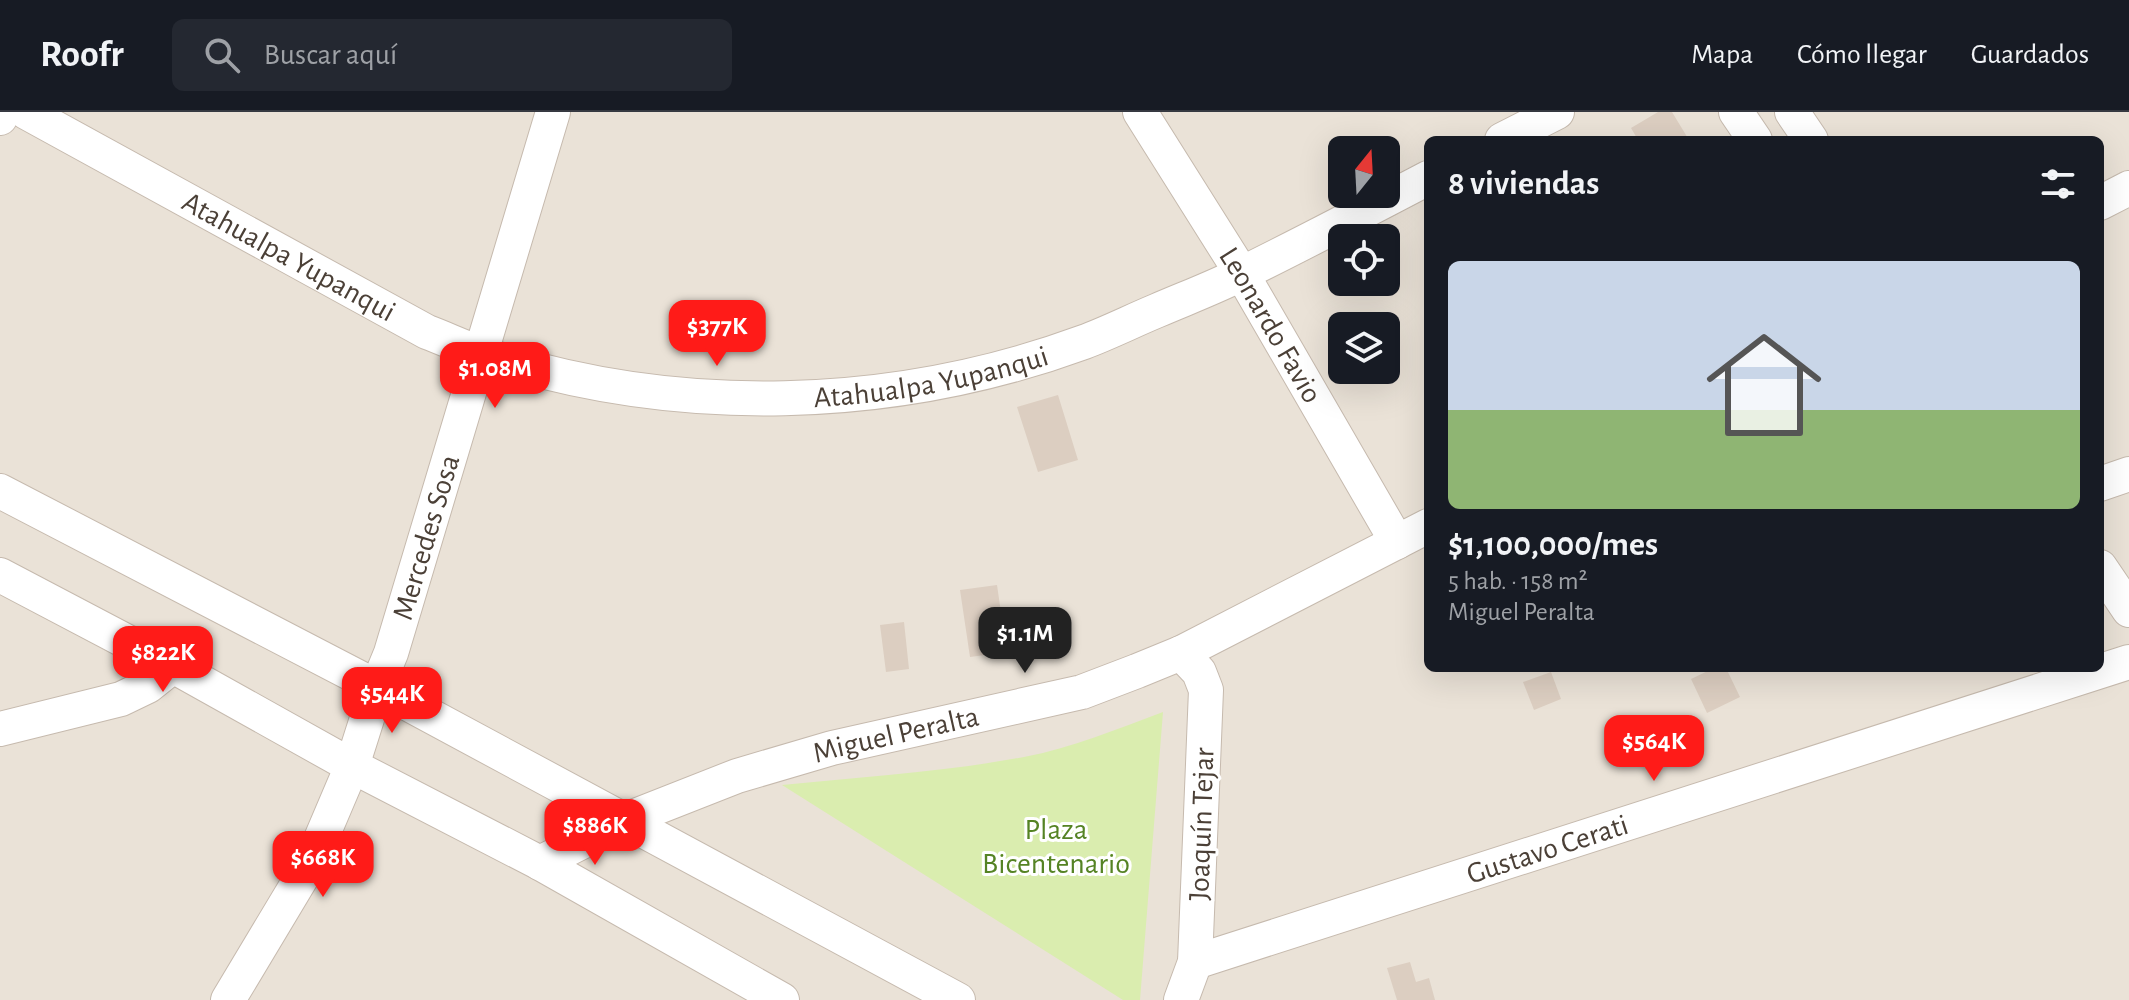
<!DOCTYPE html>
<html lang="es">
<meta charset="utf-8">
<style>
:root{--surface:#171b24;--page:#242831;--text:#f1f3f6;--muted:#9ea1a6;--line:#363941;--accent:#ff1b18}
body{margin:0;font-family:"Alegreya Sans",sans-serif;background:var(--page);color:var(--text);height:100vh;display:flex;flex-direction:column;font-size:30px;white-space:nowrap}
*{box-sizing:border-box;margin:0}
p{font-size:26px;color:var(--muted)}
.icon{flex:none;width:44px;height:44px;fill:none;stroke:currentColor;stroke-width:2;stroke-linecap:round;stroke-linejoin:round}
.map{position:relative;flex:1;overflow:hidden}
.panel{position:absolute;left:1424px;top:24px;width:680px;height:536px;display:flex;flex-direction:column;background:var(--surface);border-radius:12px;box-shadow:0 8px 32px #0002}
.panel>*{flex:none}
.needle{width:52px;rotate:18deg}
.fabs{position:absolute;left:1328px;top:24px;display:grid;gap:16px}
.fabs a{display:grid;place-items:center;width:72px;height:72px;border-radius:12px;background:var(--surface);box-shadow:0 8px 32px #0002;font-size:40px}
.price{position:absolute;translate:-50% -68px;padding:0 18px;border-radius:16px;background:var(--accent);color:#fff;font-size:26px;line-height:52px;filter:drop-shadow(0 2px 4px #0008)}
.price::after{content:'';position:absolute;left:50%;top:48px;width:24px;height:18px;margin-left:-12px;background:inherit;clip-path:polygon(0 0,100% 0,50% 100%)}
.price.current{background:#222;color:#fff}
ul{padding:0;list-style:none}
li{display:grid;align-content:center;gap:16px;height:424px;padding:0 24px}
li+li{border-top:2px solid var(--line)}
li span{display:grid;place-items:center;height:248px;border-radius:12px;color:#555}
li>.icon{margin-inline-start:auto}
span .icon{width:144px;height:144px;fill:#fffc;stroke-width:1}
li b{font-size:34px}
h2{display:flex;justify-content:space-between;align-items:center;height:96px;padding:0 24px;font-size:34px}
header{display:flex;align-items:center;gap:48px;box-sizing:border-box;height:112px;padding:0 40px;background:var(--surface);border-bottom:2px solid var(--line)}
header strong{font-size:38px}
nav{display:flex;gap:44px;margin-inline-start:auto;font-size:28px}
.search{width:560px;height:72px;background:var(--page);display:flex;align-items:center;gap:20px;box-sizing:border-box;padding:0 28px;border-radius:12px;color:var(--muted);font-size:30px}
.map>svg:first-child{display:block}
.residential{fill:#eae2d7;fill-rule:evenodd}
.green{fill:#daedaf}
.building{fill:#dccec1}
.lines{fill:none;stroke-linecap:round;stroke-linejoin:round}
.minor-casing{stroke:#c6baae;stroke-width:36}
.minor{stroke:#fff;stroke-width:34}
.labels{text-anchor:middle;stroke-width:6;stroke-linejoin:round;paint-order:stroke}
.street-label{font-size:30px;fill:#4b4037;stroke:#fff}
.park-label{font-size:30px;fill:#558324;stroke:#fff}
</style>
<header>
<strong>Roofr</strong>
<div class="search"><svg class="icon" aria-label="search" viewBox="0 0 24 24"><circle cx="10" cy="10" r="6"/><path d="M15 15l6 6"/></svg>Buscar aquí</div>
<nav><a>Mapa</a><a>Cómo llegar</a><a>Guardados</a></nav>
</header>
<div class="map">
<svg width="2129" height="888" viewBox="0 0 2129 888">
<rect width="100%" height="100%" fill="#f6f1ea"/>
<!-- residential -->
<path class="residential" d="M0,0H2129V888H0ZM1428,28H2100V556H1428ZM1342,38H1386V82H1342ZM1342,126H1386V170H1342ZM1342,214H1386V258H1342Z"/>
<!-- green -->
<path class="green" d="M1163,600L1140,888H1123L782,673C862,665 944,660 1024,645C1072,636 1117,617 1163,600Z"/>
<!-- building -->
<path class="building" d="M1658,0H1672L1689,28H1638L1631,16Z
M1058,283L1078,348L1038,360L1017,295Z
M997,473L1005,528L990,530L992,542L970,545L960,478Z
M904,510L909,557L886,560L880,513Z
M1714,556H1726L1740,585L1707,601L1691,567Z
M1551,560L1561,587L1534,598L1523,570Z
M1410,850L1416,870L1429,866L1435,888H1397L1387,856Z"/>
<g class="lines">
<!-- minor casing -->
<g class="minor-casing">
<g id="minor">
<path id="s1" d="M26,0L427,220C446,227 464,236 483,242C677,306 893,300 1084,230C1108,221 1132,209 1156,199C1186,186 1216,175 1245,160C1306,130 1367,98 1428,66"/>
<path id="s2" d="M1140,0L1242,162L1397,430"/>
<path d="M1736,0L1755,28"/>
<path d="M1792,0L1811,28"/>
<path d="M0,6L2,0"/>
<path d="M1502,28L1557,0"/>
<path d="M2100,91L2129,76"/>
<path d="M2100,372L2129,362"/>
<path d="M0,379L377,575L958,888"/>
<path d="M2100,455L2129,498"/>
<path d="M0,463L173,554L352,654L540,751L782,888"/>
<path d="M1181,541L1199,560L1206,578L1195,850L1181,888"/>
<path d="M0,617L121,587L148,574L173,554"/>
<path id="s3" d="M540,751L625,708L737,664L832,636L1082,580L1137,559L1181,541L1428,414"/>
<path id="s4" d="M1195,850L2129,550"/>
<path id="s5" d="M228,888L312,748L352,654L377,575L391,541L553,0"/>
</g>
</g>
<!-- minor -->
<use href="#minor" class="minor"/>
</g>
<g class="labels">
<!-- street labels -->
<g class="street-label">
<text dy="10" stroke="none"><textPath href="#s1" startOffset="300">Atahualpa Yupanqui</textPath></text>
<text dy="10" stroke="none"><textPath href="#s2" startOffset="250">Leonardo Favio</textPath></text>
<text dy="10" stroke="none"><textPath href="#s1" startOffset="972">Atahualpa Yupanqui</textPath></text>
<text dy="10" stroke="none"><textPath href="#s5" startOffset="506">Mercedes Sosa</textPath></text>
<text dy="10" stroke="none"><textPath href="#s3" startOffset="380">Miguel Peralta</textPath></text>
<text transform="translate(1201 712) rotate(-88)" y="10">Joaquín Tejar</text>
<text dy="10" stroke="none"><textPath href="#s4" startOffset="370">Gustavo Cerati</textPath></text>
</g>
<!-- park labels -->
<g class="park-label">
<text x="1056" y="727">Plaza<tspan x="1056" dy="34">Bicentenario</tspan></text>
</g>
</g>
</svg>
<div class="fabs">
<a><svg class="needle" viewBox="-14 -14 28 28"><path d="M0-13l5 13h-10z" fill="#e53935"/><path d="M0 13l5-13h-10z" fill="#9ea1a6"/></svg></a>
<a><svg class="icon" aria-label="locate" viewBox="0 0 24 24"><circle cx="12" cy="12" r="6"/><path d="M12 2v4M12 18v4M2 12h4M18 12h4"/></svg></a>
<a><svg class="icon" aria-label="layers" viewBox="0 0 24 24"><path d="M12 4l9 5-9 5-9-5zM3 14l9 5 9-5"/></svg></a>
</div>
<b class="price" style="left:717px;top:256px">$377K</b>
<b class="price" style="left:495px;top:298px">$1.08M</b>
<b class="price current" style="left:1025px;top:563px">$1.1M</b>
<b class="price" style="left:163px;top:582px">$822K</b>
<b class="price" style="left:392px;top:623px">$544K</b>
<b class="price" style="left:1654px;top:671px">$564K</b>
<b class="price" style="left:595px;top:755px">$886K</b>
<b class="price" style="left:323px;top:787px">$668K</b>
<section class="panel">
<h2>8 viviendas<svg class="icon" aria-label="filters" viewBox="0 0 24 24"><path d="M4 7h16M4 17h16"/><circle cx="9" cy="7" r="2"/><circle cx="15" cy="17" r="2"/></svg></h2>
<ul>
<li><span style="background:linear-gradient(#c9d6e8 60%,#8fb573 0)"><svg class="icon" aria-label="home" viewBox="0 0 24 24"><path d="M3 11l9-7 9 7M6 9v11h12V9"/></svg></span><div><b>$1,100,000/mes</b><p>5 hab. · 158 m²</p><p>Miguel Peralta</p></div></li>
</ul>
</section>
</div>
